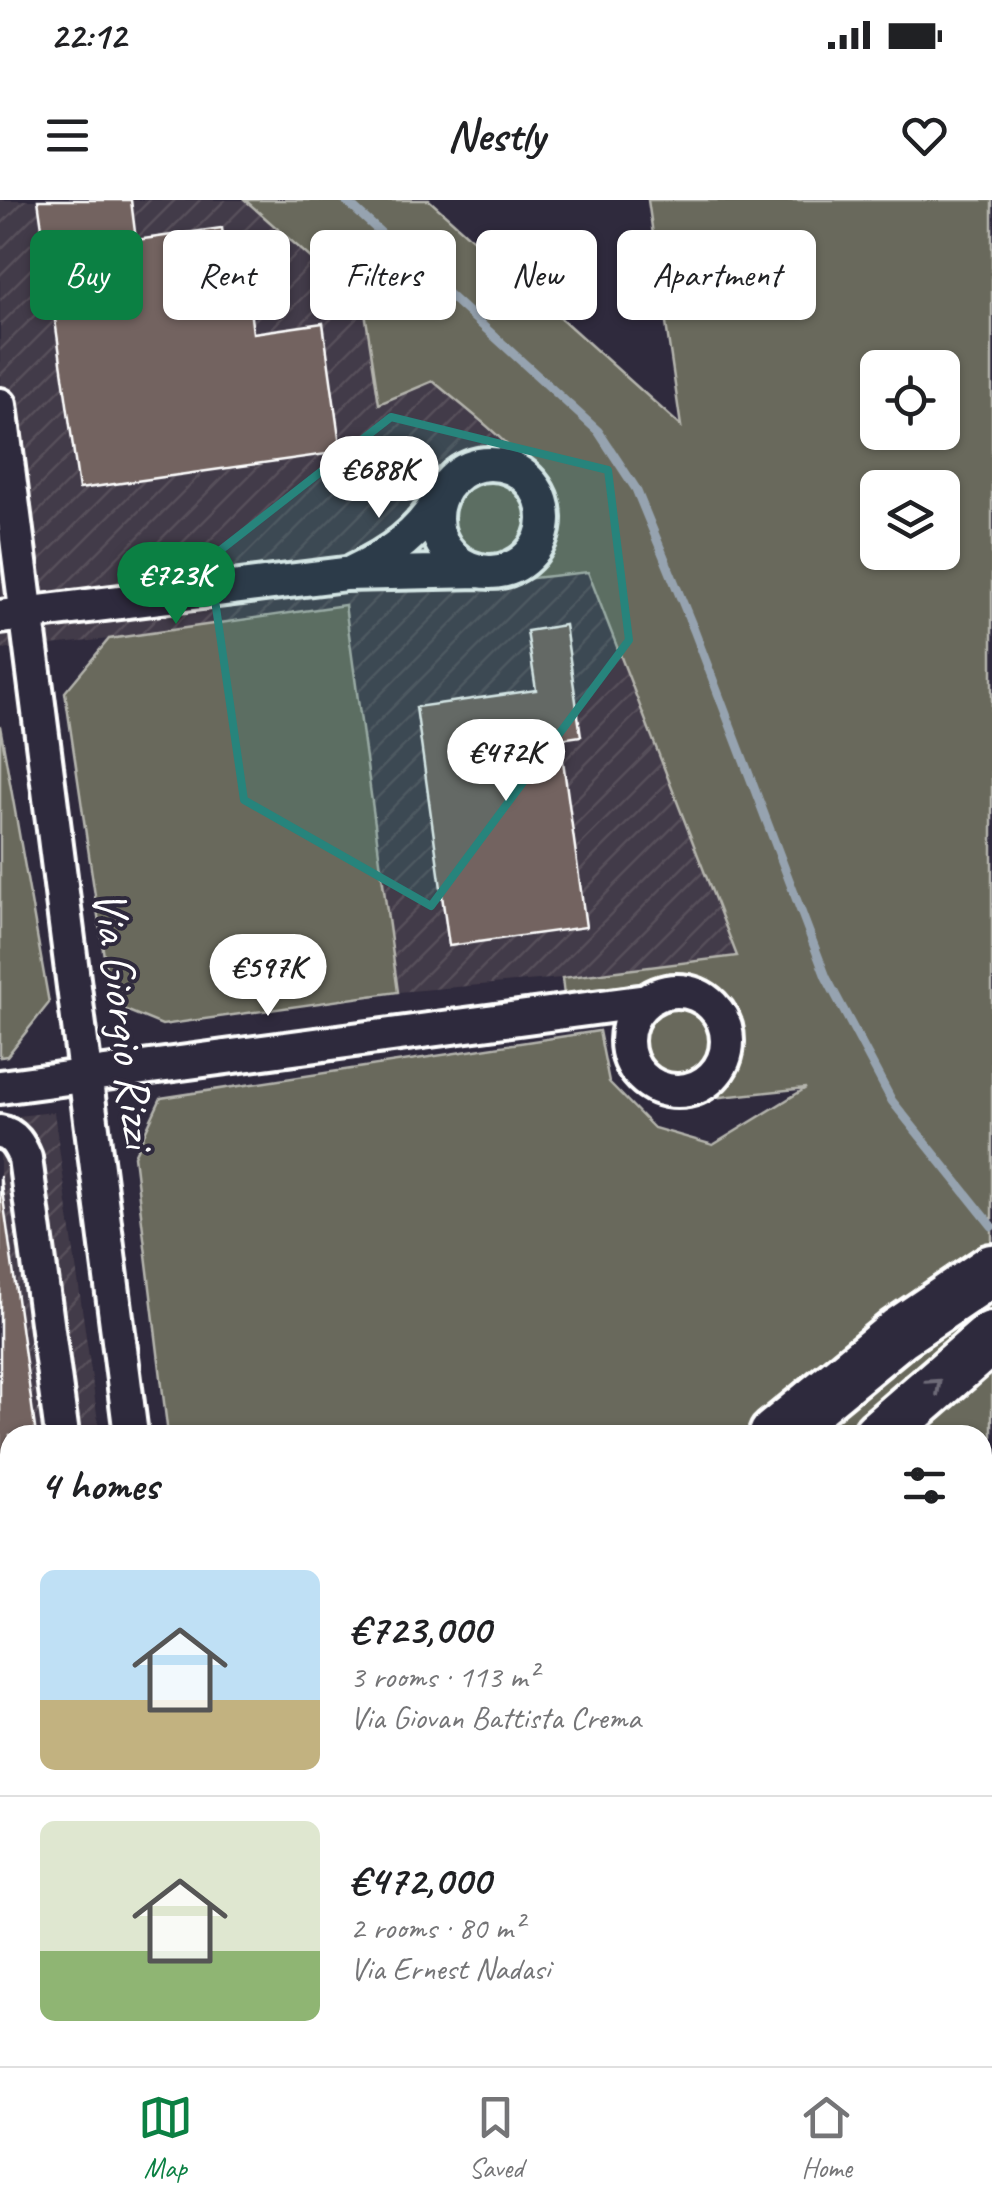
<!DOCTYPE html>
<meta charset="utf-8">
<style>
:root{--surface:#fff;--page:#f2f2f2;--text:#202124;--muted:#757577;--line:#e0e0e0;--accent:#0b8043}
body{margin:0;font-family:Caveat,sans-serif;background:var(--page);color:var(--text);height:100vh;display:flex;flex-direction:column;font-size:38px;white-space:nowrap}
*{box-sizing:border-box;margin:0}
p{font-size:32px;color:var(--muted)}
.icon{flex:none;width:55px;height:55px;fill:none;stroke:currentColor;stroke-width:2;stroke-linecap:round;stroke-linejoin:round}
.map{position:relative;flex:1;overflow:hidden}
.drawer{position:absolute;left:0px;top:1225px;width:992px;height:642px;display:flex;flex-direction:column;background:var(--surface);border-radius:30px 30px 0 0;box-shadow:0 2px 8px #0004}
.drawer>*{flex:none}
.top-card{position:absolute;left:30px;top:30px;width:932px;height:90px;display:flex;gap:20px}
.tools{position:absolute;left:860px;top:150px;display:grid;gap:20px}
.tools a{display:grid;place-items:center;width:100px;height:100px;border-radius:15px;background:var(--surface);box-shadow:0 2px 8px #0004;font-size:50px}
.price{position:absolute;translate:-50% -85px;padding:0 22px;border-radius:35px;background:#fff;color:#222;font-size:32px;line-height:65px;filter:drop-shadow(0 2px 5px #0008)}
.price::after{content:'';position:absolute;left:50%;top:60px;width:30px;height:22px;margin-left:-15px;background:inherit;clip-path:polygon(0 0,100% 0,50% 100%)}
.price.on{background:var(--accent);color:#fff}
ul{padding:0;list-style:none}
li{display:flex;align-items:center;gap:30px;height:250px;padding:0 40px}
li+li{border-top:2px solid var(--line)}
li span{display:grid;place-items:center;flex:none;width:280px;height:200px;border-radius:15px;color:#555}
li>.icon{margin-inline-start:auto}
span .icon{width:120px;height:120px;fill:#fffc;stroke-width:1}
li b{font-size:42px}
h2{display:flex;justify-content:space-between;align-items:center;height:120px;padding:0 40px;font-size:42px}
.chip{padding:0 35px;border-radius:15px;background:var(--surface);box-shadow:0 2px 8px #0004;font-size:35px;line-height:90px}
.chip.on{background:var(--accent);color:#fff}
.status{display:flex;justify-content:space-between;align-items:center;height:70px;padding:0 50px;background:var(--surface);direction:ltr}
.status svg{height:28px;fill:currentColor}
header{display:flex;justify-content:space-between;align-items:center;height:130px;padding:0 40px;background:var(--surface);font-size:45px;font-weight:800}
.dock{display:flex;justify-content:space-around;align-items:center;height:140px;border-top:2px solid var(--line);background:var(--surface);font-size:28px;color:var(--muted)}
.dock a{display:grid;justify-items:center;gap:5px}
.dock .on{color:var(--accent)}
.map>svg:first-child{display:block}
.industrial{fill:url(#industrial-furrows)}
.green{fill:#69695b;stroke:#b4b4ad;stroke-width:2.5;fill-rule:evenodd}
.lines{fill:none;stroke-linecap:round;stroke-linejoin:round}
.stream{stroke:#96a3b0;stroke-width:9}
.building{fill:#736461;stroke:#fff;stroke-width:2.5}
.minor-casing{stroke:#fff;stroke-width:40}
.highway-casing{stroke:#fff;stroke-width:58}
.minor{stroke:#2f2a3d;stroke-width:32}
.highway{stroke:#2f2a3d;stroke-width:50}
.oneway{stroke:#6d6a77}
.marked{fill:#27847c;fill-opacity:0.2;stroke:#27847c;stroke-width:8;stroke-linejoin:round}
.labels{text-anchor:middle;stroke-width:8;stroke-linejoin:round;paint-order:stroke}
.street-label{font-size:48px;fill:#fff;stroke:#2f2a3d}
</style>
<div class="status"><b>22:12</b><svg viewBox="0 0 49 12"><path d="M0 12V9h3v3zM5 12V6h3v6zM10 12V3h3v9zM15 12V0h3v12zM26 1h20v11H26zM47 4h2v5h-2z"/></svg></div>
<header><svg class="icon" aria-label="menu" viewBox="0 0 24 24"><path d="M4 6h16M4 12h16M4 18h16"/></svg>Nestly<svg class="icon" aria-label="heart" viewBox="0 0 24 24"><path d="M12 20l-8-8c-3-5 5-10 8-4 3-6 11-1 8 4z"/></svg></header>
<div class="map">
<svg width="992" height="1866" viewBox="0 0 992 1866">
<defs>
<pattern id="industrial-furrows" width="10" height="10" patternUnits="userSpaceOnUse" patternTransform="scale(2.5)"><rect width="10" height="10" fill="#433b48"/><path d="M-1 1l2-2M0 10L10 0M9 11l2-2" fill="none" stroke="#564f5a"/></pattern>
</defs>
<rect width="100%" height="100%" fill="#2f2a3d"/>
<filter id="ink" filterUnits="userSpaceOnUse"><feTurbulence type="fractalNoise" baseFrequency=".01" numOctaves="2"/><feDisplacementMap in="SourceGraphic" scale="20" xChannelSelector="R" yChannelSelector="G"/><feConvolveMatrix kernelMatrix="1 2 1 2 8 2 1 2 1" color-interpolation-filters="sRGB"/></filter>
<g filter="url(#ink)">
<!-- industrial -->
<path class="industrial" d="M0,0H245L364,105L379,204L433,181L527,264L540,280L549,298L554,323L550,346L538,368L525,379L588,371L737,757L562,778L398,792L344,405L109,439L0,450Z
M54,912L100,1235H10V1486L0,1485V918Z"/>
<!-- green -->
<path class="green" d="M245,0H429L681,226L648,0H992V1236L983,1244L982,1235H168L134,956L161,898L599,831L609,882L654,928L713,945L806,888L712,898C723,884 736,870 740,852C749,813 707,783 673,781C642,780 595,791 564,795L562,778L737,756L588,372L523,379C612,309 483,225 433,181L379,204L364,105ZM878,168H942V232H878ZM878,288H942V352H878Z
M445 318a45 45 0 1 1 90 0a45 45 0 1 1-90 0Z
M345,405L398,792L162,825L111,804L65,492L109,439Z
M0,526L49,803L7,856L0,857Z
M635 841a42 42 0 1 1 84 0a42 42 0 1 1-84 0Z
M0,1486H10V1858H241L231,1866H0Z"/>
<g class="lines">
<!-- stream -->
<path class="stream" d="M345,0L598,231L636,289L694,430L826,777L892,901L992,1026
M415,1858L417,1866"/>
</g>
<!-- building -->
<path class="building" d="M38,0H131L136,40L222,28L233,111L250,109L253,133L323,123L341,252L79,289Z
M565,425L581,536L560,539L586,727L449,746L416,507L536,490L527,431Z
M0,976L36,1235H10V1307L0,1308Z"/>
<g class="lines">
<!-- minor casing -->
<g class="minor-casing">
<path id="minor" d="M0,205L131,1235
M436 318a54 54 0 1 1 108 0a54 54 0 1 1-108 0Z
M354,371C391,354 420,333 440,298
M0,417L345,374L481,371
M627 841a50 50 0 1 1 100 0a50 50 0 1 1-100 0Z
M0,887L647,801
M0,932C14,934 20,946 25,958L62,1235
M0,1424L10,1423"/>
</g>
<!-- highway casing -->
<g class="highway-casing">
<path id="highway" d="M775,1235L899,1133L992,1070
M879,1235L992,1137
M0,1639L10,1638
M50,1866L60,1858
M125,1866L135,1858"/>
</g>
<!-- minor -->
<use href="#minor" class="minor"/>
<!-- highway -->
<use href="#highway" class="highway"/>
</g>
<!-- one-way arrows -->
<defs><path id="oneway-chevron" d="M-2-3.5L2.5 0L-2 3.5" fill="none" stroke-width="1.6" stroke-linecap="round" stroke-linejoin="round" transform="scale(2.5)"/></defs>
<use class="oneway" href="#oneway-chevron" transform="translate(935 1185) rotate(-42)"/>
</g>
<!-- marked area -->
<path class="marked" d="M391,217L608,270L629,440L431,706L244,600L209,359Z"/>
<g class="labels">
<!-- street labels -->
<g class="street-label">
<text transform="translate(126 819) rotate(83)" y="17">Via Giorgio Rizzi</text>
</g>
</g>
</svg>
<div class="tools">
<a><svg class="icon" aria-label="locate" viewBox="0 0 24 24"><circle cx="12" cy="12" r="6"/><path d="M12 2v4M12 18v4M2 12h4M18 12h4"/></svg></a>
<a><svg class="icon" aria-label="layers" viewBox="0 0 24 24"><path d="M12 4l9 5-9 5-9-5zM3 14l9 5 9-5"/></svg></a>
</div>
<b class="price" style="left:379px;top:321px">€688K</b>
<b class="price on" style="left:176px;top:427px">€723K</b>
<b class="price" style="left:506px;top:604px">€472K</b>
<b class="price" style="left:268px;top:819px">€597K</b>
<div class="top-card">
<a class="chip on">Buy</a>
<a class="chip">Rent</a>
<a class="chip">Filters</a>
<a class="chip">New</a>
<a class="chip">Apartment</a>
</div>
<section class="drawer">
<h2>4 homes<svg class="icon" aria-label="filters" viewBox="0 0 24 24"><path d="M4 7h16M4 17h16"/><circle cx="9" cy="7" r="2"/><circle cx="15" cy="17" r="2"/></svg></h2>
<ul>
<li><span style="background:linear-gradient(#bfe0f5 65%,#c2b280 0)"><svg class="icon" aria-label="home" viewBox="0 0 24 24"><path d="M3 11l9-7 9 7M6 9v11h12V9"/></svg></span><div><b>€723,000</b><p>3 rooms · 113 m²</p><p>Via Giovan Battista Crema</p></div></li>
<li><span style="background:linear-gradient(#dfe7d0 65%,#8fb573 0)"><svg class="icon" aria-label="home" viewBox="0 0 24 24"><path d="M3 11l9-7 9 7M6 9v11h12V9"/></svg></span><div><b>€472,000</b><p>2 rooms · 80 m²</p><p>Via Ernest Nadasi</p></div></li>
</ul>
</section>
</div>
<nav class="dock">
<a class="on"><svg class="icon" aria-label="map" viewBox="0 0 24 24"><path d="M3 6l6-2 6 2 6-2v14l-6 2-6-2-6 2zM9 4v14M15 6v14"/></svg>Map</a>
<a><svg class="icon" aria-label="saved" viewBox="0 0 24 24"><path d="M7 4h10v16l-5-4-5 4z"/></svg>Saved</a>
<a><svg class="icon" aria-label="home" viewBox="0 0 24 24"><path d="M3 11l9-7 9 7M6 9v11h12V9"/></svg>Home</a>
</nav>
